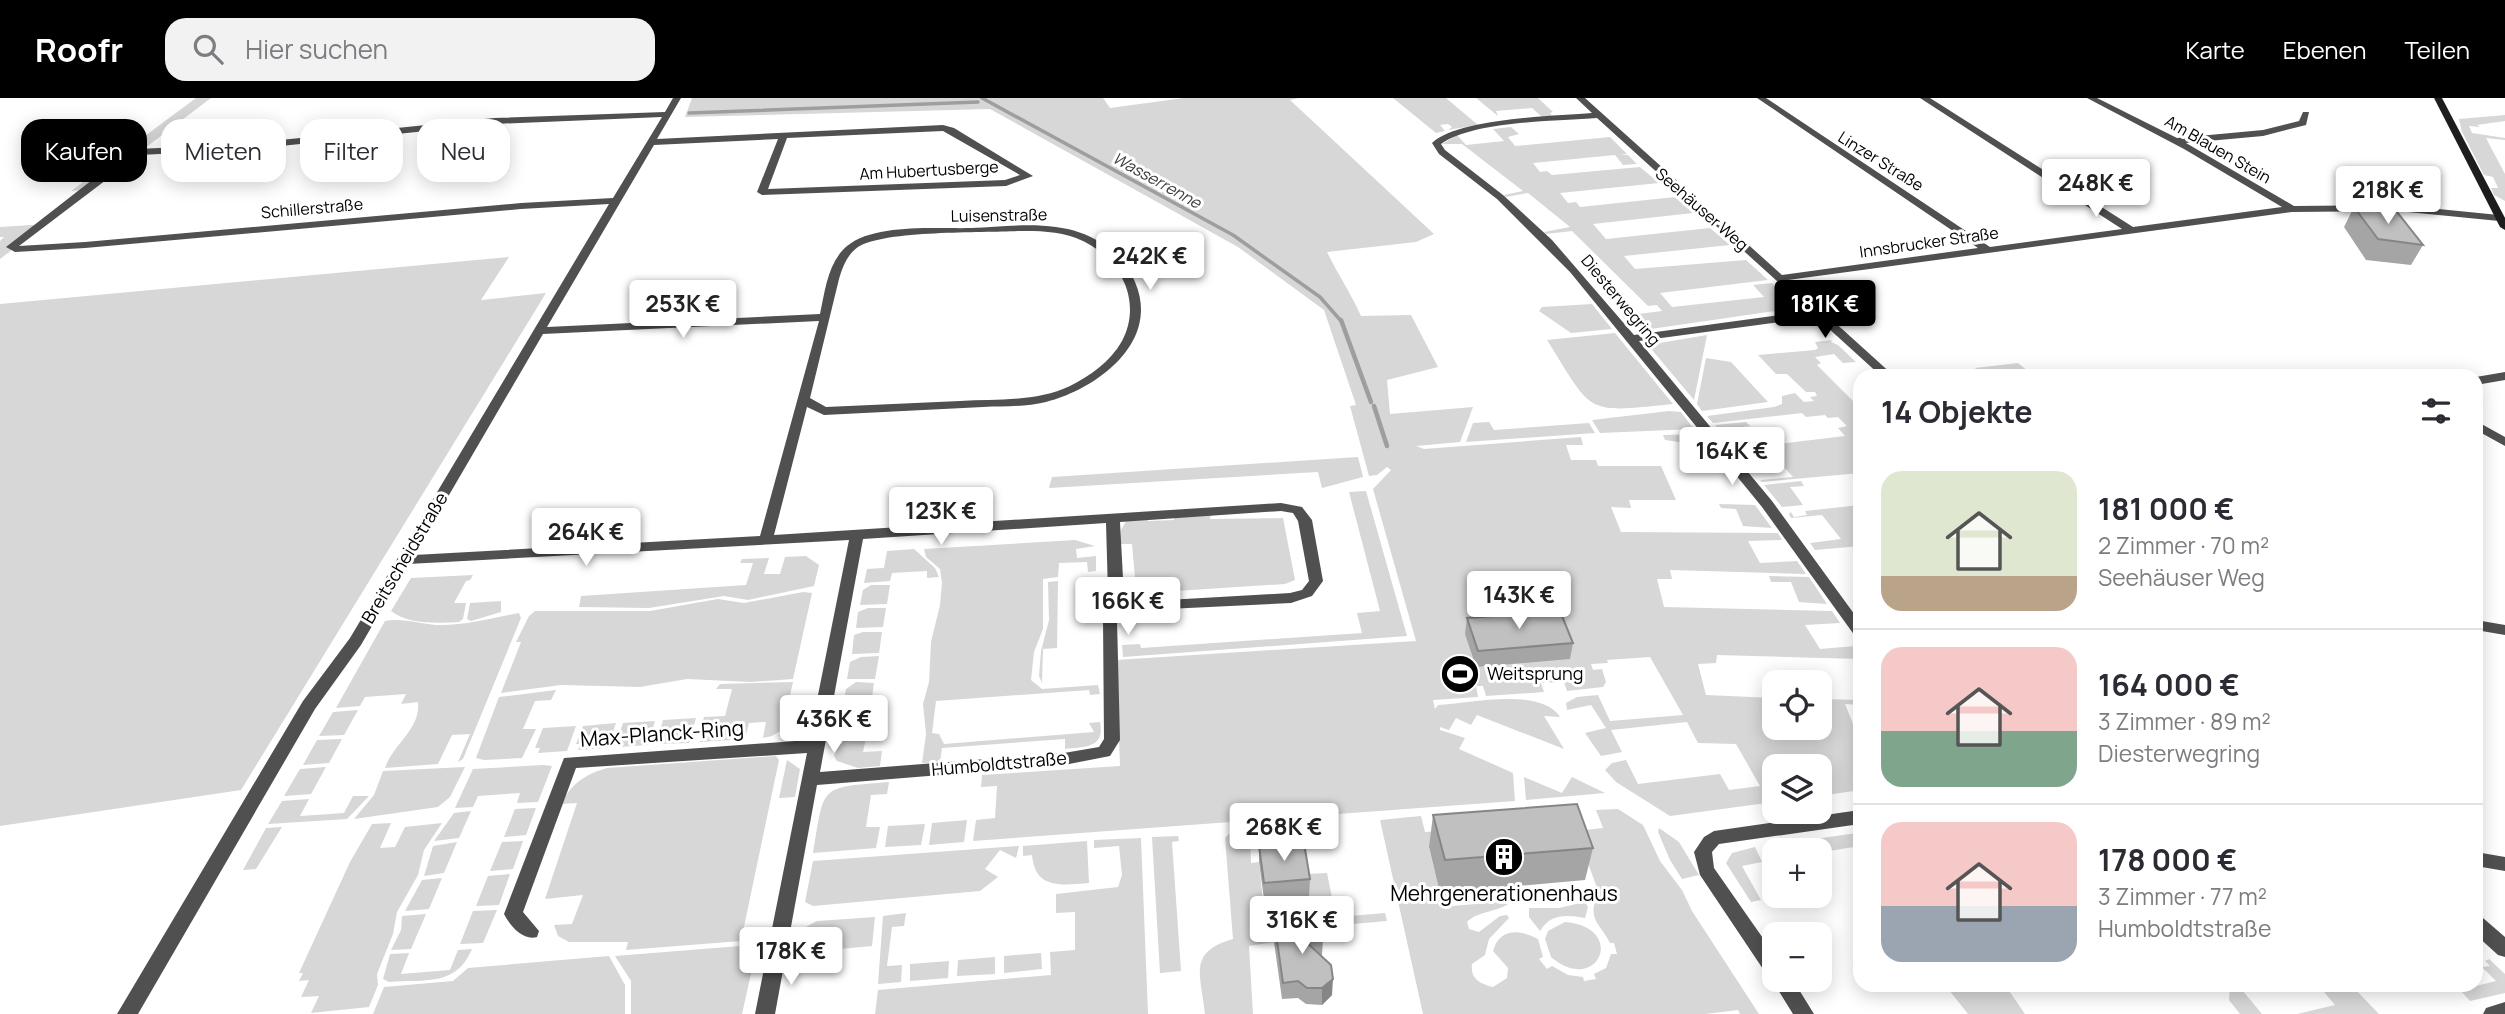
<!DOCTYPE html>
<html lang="de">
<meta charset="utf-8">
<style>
:root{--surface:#fff;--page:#f2f2f3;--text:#2b2b33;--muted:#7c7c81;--line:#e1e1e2;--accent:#000}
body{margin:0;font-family:Manrope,sans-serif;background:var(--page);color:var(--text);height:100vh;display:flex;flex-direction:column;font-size:26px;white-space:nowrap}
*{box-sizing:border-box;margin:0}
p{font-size:23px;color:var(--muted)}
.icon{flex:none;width:38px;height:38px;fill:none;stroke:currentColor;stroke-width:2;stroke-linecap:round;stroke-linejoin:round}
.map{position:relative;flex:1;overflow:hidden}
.panel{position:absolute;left:1853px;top:271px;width:630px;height:623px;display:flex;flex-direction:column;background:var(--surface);border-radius:21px;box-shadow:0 4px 18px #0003}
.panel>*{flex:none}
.top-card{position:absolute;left:21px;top:21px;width:665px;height:63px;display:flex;gap:14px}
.buttons{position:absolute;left:1762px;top:572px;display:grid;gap:14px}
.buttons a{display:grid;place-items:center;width:70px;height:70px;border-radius:14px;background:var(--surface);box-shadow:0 4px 18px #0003;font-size:35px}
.price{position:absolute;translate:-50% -60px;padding:0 16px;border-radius:7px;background:#fff;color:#222;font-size:23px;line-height:46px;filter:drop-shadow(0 2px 4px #0008)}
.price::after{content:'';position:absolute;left:50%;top:42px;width:21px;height:16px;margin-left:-10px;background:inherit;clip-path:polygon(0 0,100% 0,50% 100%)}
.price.active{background:var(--accent);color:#fff}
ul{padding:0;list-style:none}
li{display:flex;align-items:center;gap:21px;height:175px;padding:0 28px}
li+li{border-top:2px solid var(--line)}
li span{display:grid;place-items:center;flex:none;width:196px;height:140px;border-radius:21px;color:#555}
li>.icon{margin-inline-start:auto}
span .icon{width:84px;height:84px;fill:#fffc;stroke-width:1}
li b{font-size:30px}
h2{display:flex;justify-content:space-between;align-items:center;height:84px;padding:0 28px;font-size:30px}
.chip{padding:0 24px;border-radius:21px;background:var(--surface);box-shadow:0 4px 18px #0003;font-size:24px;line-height:63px}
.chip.active{background:var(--accent);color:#fff}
header{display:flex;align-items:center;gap:42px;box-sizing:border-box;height:98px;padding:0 35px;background:var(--accent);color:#fff}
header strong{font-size:33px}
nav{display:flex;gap:38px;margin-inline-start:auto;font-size:24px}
.search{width:490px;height:63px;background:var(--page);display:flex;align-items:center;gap:18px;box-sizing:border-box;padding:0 24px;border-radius:21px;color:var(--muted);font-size:26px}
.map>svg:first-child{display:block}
.green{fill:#d7d7d7}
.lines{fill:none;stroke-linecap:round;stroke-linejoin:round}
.stream-far1{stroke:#9e9e9e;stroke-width:3.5}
.stream{stroke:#9e9e9e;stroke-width:4.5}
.street{fill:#505050;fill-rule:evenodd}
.secondary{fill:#1d1d1d;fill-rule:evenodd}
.wall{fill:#a5a5a5}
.shaded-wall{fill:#868686}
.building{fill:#c0c0c0;stroke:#868686;stroke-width:2}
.labels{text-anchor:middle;stroke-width:6;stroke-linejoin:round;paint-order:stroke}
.far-street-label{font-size:16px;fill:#000;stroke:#fff}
.far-water-label{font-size:16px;font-style:italic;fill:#3f3f3f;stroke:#fff}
.street-label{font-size:18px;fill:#000;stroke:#fff}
.poi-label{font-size:18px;fill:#000;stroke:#fff;text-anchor:start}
.near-street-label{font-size:21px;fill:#000;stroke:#fff}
.near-poi-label{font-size:21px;fill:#000;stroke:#fff}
</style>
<header>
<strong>Roofr</strong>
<div class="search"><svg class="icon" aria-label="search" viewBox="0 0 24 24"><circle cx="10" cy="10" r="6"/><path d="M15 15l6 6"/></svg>Hier suchen</div>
<nav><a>Karte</a><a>Ebenen</a><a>Teilen</a></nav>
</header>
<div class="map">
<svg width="2505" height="916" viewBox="0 0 2505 916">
<rect width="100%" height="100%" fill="#fff"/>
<!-- green -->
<path class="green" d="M196,0H211L91,91L71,93Z
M692,0H1103L1110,10L1184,0H1299L1290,2L1434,136L1416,144L1327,154C1338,176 1351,196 1361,218L1411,217L1438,269L1387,282L1390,316L1473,309L1460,344L1416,348L1424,351L1581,339L1583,347H1566L1571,362H1596L1598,368H1661L1676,402H1629L1631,410L1611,409L1621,434L1778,435L1782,442L1748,443L1760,465L1797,463L1806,476L1670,472L1672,481H1657L1664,509L1832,513L1840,525L1805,527L1820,551L1855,548L1860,561L1717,557L1716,565L1698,566L1706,597L1774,600V630H1820V601L1860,602V607L1845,606L1860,643V692L1820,698V668H1774V704L1670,718L1616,684L1605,672L1612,665L1626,662L1638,686L1720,676L1729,692L1760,688L1736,646L1698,645L1687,624L1611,632L1622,654L1601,658L1585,635L1606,630L1591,607L1567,612L1566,605L1577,599L1598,597L1610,623L1683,617L1650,559L1607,562L1608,565L1591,566L1593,572L1602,571L1606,584L1603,589L1567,593L1564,584L1541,585L1544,594L1486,598L1483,588H1476L1478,599L1433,602L1435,611L1438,607C1470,605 1541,589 1560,619L1544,618L1564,651L1477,617L1471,627L1456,620L1449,632L1440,629V632L1465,640L1459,651L1513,675L1515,703L973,743L976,722L995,720L997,688L981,689L982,677L1120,668L1116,562L1416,543L1373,391L1391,372L1387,369L1377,377L1369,378L1350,308L1356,307L1324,212L1238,149L990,11L685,19Z
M1393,0H1446L1478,27L1448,32L1452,29L1448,26L1440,27L1445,33L1436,35Z
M1476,0H1538L1553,14L1550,15L1552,18L1542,19L1532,10L1496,13L1498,18Z
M2505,17V23L2477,27L2480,29L2469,28L2472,35L2505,40V42L2486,40L2505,76V103L2494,97L2491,90H2498L2493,79L2484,77L2462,34L2459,21Z
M1511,29L1519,36L1508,39L1515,48L1610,39L1627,56L1620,57H1628L1637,66L1623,67L1615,57L1533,65L1540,74L1547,73L1552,77L1640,69L1659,85L1560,95L1568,105L1576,104L1580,109L1675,99L1693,115L1593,126L1606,141L1710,130L1730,147L1624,158L1635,171L1746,162L1768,182L1660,195L1672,209L1764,199L1753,187L1772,185L1796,210L1644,232L1632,229L1622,218L1662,213L1657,207L1648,208L1572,133L1546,136L1544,134L1570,129L1528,95L1506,99L1504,97L1523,93L1462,46H1442L1457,37L1466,47L1504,43L1493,31Z
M46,126L0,161V143L4,139H0V129Z
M509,159L481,202L546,195L241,692L0,728V206Z
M1592,206L1612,231L1571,235L1539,213L1542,209Z
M1615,235L1673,306C1584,315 1594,317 1547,242Z
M1707,237L1694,302L1648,247Z
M1832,242L1831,244L1838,247L1856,264L1843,265L1834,256L1815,259L1821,265L1817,267L1860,310V375L1762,384L1760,382L1793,379L1769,352L1748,354L1744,350L1845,338L1838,330L1847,328L1838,319L1828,320L1825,317L1806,319L1802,315L1713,325L1707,318L1774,309L1782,306V298L1795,295L1804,304L1814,303L1810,299L1817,298L1815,294H1806L1787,276H1776L1758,257L1815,252L1818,250L1815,244Z
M1706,260L1731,264L1768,304L1702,313L1697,306Z
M2018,265L2034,278H1980L1983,277L1975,270Z
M1669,313L1681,314L1694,331L1600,335L1592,322Z
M1489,324L1494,332L1589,325L1595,335L1466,344L1473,325Z
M1746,324L1750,328L1741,329L1753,343L1730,346L1715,327Z
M1698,336L1714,356H1702L1704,361H1693L1685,345L1665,342L1663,337Z
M1358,359L1363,379L1322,390L1318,374L1049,390L1052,379Z
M1801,383L1804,388L1790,389L1803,407L1782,409L1764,387Z
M1366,393L1407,538L1123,559L1122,547L1140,546L1141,550L1362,535L1357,515L1380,513L1349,394Z
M1719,406L1755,407L1772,430L1743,428L1736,411L1721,410Z
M1860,407V448L1815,452L1810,445L1841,441L1822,417L1791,420L1789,416L1791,414L1794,419L1807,417L1805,413Z
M1211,416L1210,421L1283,420L1295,482L1285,486L1145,495L1136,491L1132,446H1120L1121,432L1126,423L1147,419L1148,423L1174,422V418Z
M1075,442L1095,448L1076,451L1077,460L1096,458V473L1088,474L1087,464L1059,465L1058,479L1043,481V531L1034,554L1031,582L1042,591L1098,587L1100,596L1090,597L1089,592L936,603L932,635L939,636L944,646L1094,634L1089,625L1100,624C1105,650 1086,649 1065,651V641L942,650L940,664L922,665L926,636L923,606L929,584L931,544L940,507L942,485L940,471L926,459L924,451Z
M914,451L935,470L939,479L927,480V473L892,475L890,483L864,485L867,471L884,470L887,453Z
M806,458L819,467L814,488L748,502L724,498L649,510L579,509L581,498L746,487L753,465H740L742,461L769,460L764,476H780L785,459Z
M473,477L470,482L466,483L454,505H466L463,521L459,524C438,525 409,527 391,513L411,480Z
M1769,478L1809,479L1827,506L1799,504L1791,484H1771Z
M1058,483L1057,550L1043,551L1042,585L1039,578L1041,553L1049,522L1048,484Z
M871,487H890L887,506L860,507L863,492Z
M803,494L812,495L793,581L751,584L687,581L640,589L561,587L501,595L521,544H516L529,518L535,513H650L718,501L744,505Z
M501,503V514L471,523L467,521L470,505Z
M868,510H886L883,529L856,530L858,514Z
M519,515L521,520L463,661L458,664L470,636L452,637L438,666L385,670C393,646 421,631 418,604L401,606L406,596L365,599L360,608L336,610L385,523C402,519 423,527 441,527C468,527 493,520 519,515Z
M863,534H882L879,555L852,556L854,537Z
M879,558L875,581H847L850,564L861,559Z
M793,584L782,632L772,638L763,640L766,624L749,625L745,641L700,644L702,638H699L704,619L725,618L732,591H716L720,586Z
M856,584L874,585L871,607L843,608L846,591Z
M556,592L551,602L535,603L523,631H536L522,660L484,662L476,660L499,599Z
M358,612L344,637L319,638L333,614Z
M852,612H870L866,635L837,636L841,618L851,617Z
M696,620L689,645L660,646L662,641H658L663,622Z
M655,623L648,647L619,649L621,644H617L623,625Z
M616,625L607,650L578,652L580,646H576L583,628Z
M576,628L567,653L538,655L540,650H535L543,630Z
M866,640L863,654L882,653L880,668L858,670L837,663L834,658L836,647L842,646L843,641Z
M342,641L329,665L303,667L317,642Z
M776,658L779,662L741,843L626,852L628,844H569L558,838L554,827L572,826L583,797L545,801L577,705L562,706C570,686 586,676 607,670Z
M787,662L800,671L795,699L779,700Z
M543,667L552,668L538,704L517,705L520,695L478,698L473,709L455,710L473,671Z
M326,669L311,696L284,698L300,671Z
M465,669L450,699L438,709L354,721L374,697L383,673Z
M1572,679L1605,695L1526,702L1524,679L1562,695Z
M889,684L887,696L871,697L866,729H880L876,750L813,755C825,686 818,690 889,684Z
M353,698H369L347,721L268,726L282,703L309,701L300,718L344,715Z
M536,710L526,737L504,739L515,711Z
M1618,711L1643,727L1660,763L1682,792L1692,813L1759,916H1740L1738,912L1705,916H1423L1380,722L1421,718L1425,734L1489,730L1429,750L1440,794H1447L1451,808L1501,804L1498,792L1506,791L1508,806C1496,814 1476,814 1467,824L1469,831L1479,834L1500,818L1507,817L1509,820L1489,841L1485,857L1472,866C1470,881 1481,886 1493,889L1507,880L1508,870L1493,853C1500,830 1519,831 1538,841L1543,859L1539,861L1547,871L1552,868L1568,877L1583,879L1584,883L1596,881L1594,876L1606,870L1611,856H1617L1614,845H1610C1601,826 1585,821 1599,795L1576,733L1603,730L1596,712Z
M471,713L459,740L434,743L454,715Z
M967,722L964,744L929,747L932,725Z
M391,725L380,750L395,749L405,729L442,725L424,752L418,777L397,814L393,836L377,876L378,887L369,909L311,915L319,898L301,899L309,882L299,883L303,875H299L350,764L372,726Z
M925,726L921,747L885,749L888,728Z
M282,729L256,771L243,772L266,730Z
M1659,730L1679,744L1699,777L1682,781L1670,762L1658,734Z
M1246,733L1250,737L1251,765L1259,764L1264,813L1310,809L1306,776L1327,775L1334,810L1338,819L1385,815L1387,823L1320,829L1274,844L1249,848L1253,916H1205C1201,877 1187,854 1233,841L1225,740L1229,736Z
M1857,735L1860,748L1823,754L1815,741Z
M1178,738L1179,743L1172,744L1181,873L1160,875L1152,739Z
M1141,740L1148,916H875L878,892L1051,877L1050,854L1075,852V814L1056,815V796L1118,789L1122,777L1119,748L1094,750V742Z
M523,743L513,771L490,773L502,744Z
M1087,743L1089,785C1062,787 1035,792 1032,757L1023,758V748Z
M457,744L444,775L424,778L433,748Z
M1019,748L1016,760L1000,752L985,771L998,779L980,793L813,808L805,804L813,763Z
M1755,749L1762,764L1742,768L1761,802L1751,804L1726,765L1732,755Z
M510,776L499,807L476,808L488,778Z
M442,780L429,811L405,813L422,782Z
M1585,804L1588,809L1585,820C1567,817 1551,815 1540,833L1529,819V810H1559Z
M497,812L483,845L460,846L473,813Z
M906,815L904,828L892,829L887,868L902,867L901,884L878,886L883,818Z
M426,816L411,851L391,852L401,832L402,818Z
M875,819L872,848L798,855L802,831L817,823Z
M1565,824C1628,829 1598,899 1551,859L1545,841L1548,833Z
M740,848L756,853L742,916H631V883L615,858Z
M472,851C456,889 425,881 389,884L383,881L390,856L409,855L401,876L450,872L458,852Z
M1041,855L1042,871L1004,875V858Z
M609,858L625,887V916H373L384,889L453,883L468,870Z
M995,859V876L957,878L958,862Z
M2489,861L2505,876V895L2470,903L2460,892L2496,883L2482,869L2490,868L2485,863Z
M949,863L948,880L910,883V866Z
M1945,887H2005L2025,916H1968Z
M2230,887H2238L2262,916H2240L2229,902Z
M2318,887H2351L2379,916H2297L2335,907Z"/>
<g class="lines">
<!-- stream-far1 -->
<path class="stream-far1" d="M982,0L1233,137L1320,199L1342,224
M689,15L978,4"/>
<!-- stream -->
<path class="stream" d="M1341,222L1371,304
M1374,308L1387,348"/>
<!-- street -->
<path class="street" d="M673,0H681L657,41L943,27L954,30L1033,78L1006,88L762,97L757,94L778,41L654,47L547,229L820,216C825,193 828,164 847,148C875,125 937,131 971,130C1000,129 1028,125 1056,129C1072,131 1088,136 1101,145C1116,154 1128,168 1135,184C1161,244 1097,291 1046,304C1026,309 1004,308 983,309C930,312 877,314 824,317L807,309L774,437L1281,405L1302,409L1312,422L1323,483L1312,498L1291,505L1125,513L1117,522L1120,642L1110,658L1064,667L817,687L775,916H755L807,655L576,670L523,814L539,833L537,839C523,843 510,828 504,816L564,660L809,642L849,442L408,466L361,547L315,611L138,916H117L303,603L350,540L609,106L521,111L85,150L15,154L6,149L128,54L138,51L242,46L494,20L665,14ZM662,19L613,100L521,105L85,144L19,148L139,57L242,52L494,26ZM943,33L1020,77L1005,82L768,91L787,40ZM1018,133C1038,133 1058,133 1076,140C1118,156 1144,201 1122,243C1111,263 1090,278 1070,288C1036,304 996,301 960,303C915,305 871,307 826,309L810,300L839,181C843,168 847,157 858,149C885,132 982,135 1018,133ZM819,223L760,438L414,457L543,236ZM1281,413L1293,415L1298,423L1309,483L1302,492L1290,495L1132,504L1124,499L1120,424ZM1106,425L1108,495L1115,506L1103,521L1104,641L1099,649L1064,655L820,674L863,441Z
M1576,0H1585L1782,177L1978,150L1757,0H1766L1990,149L2122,131L1920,0H1930L2133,129L2282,109L2184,51L2087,0H2097L2177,40L2263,32L2299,23L2303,14H2309L2306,27L2263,38L2186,45L2294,108L2398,107L2499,117L2504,120L2499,123L2398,113L2292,114L1788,182L1894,278H1881L1816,219L1639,243L1772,403L1860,524V539L1855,538L1762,409L1570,174L1497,101L1439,56L1432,45C1458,20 1554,18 1592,15ZM1597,20L1810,213L1634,237L1552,142L1503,97L1445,52L1441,46C1472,23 1557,23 1597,20Z
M2505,274V282L2476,287V279Z
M2476,323L2505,339V348L2476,332Z
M2476,522L2505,527V537L2476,532Z
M1860,712V726L1719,746L1712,754L1714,770L1774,856V882H1793L1814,916H1793L1772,882L1774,879L1767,877L1700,777L1694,754L1704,739L1714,733Z
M2476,754L2505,759V773L2476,768Z
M2476,817L2483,820L2505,839V859L2498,857L2476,837Z
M2505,904V916H2483L2486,910Z"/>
<!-- secondary -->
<path class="secondary" d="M2434,0H2442L2505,120V132L2500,129Z"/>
</g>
<!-- wall -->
<path class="wall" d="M2354,109L2423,147L2411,167L2366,162L2344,129Z
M1467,520L1573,545L1570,561L1476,569L1465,536Z
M1433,717L1593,750L1585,782L1440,795L1429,749Z
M1259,748L1310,781L1309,798L1264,801L1259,764Z
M1275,828L1323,841L1322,857H1321L1332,897L1322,907L1306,906L1298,900L1282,901L1274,844Z"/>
<!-- shaded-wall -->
<path class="shaded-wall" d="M1333,881L1332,897L1322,907V890Z"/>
<!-- building -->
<path class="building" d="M2354,109L2397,114L2423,147L2378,141Z
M1560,513L1573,545L1478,553L1467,520Z
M1577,706L1593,750L1445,762L1433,717Z
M1304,745L1310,781L1264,785L1259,748Z
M1320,824L1323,841L1305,843L1331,867L1333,881L1322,890H1307L1298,883L1283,885L1275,828Z"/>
<!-- icons -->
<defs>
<g id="stadium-disc" transform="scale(2.0125)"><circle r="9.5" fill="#000" stroke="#fff"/><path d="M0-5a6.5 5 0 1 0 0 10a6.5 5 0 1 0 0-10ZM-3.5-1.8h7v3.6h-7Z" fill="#fff"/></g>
<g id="building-disc" transform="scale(2.0125)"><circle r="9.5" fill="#000" stroke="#fff"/><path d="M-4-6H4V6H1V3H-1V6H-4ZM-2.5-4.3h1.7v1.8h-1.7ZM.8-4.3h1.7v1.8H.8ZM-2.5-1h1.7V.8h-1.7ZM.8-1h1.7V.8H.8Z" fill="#fff"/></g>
</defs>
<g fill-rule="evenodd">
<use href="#stadium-disc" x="1460" y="576"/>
<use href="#building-disc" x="1504" y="759"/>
</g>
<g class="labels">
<!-- far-street labels -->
<g class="far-street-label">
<text transform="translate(2218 51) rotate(30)" y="6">Am Blauen Stein</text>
<text transform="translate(1881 63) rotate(32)" y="6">Linzer Straße</text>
<text transform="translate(929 72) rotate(-3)" y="6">Am Hubertusberge</text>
<text transform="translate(312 110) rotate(-5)" y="6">Schillerstraße</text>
<text transform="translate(1702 111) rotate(41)" y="6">Seehäuser Weg</text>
<text transform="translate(999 117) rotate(-1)" y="6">Luisenstraße</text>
<text transform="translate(1929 144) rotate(-8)" y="6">Innsbrucker Straße</text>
<text transform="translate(1621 202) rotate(50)" y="6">Diesterwegring</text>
</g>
<!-- far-water labels -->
<g class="far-water-label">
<text transform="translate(1157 82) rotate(29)" y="6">Wasserrenne</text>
</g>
<!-- street labels -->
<g class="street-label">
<text transform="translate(405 460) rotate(-59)" y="6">Breitscheidstraße</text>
<text transform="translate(999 666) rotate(-5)" y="6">Humboldtstraße</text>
</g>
<!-- poi labels -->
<g class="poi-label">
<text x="1487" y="582">Weitsprung</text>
</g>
<!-- near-street labels -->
<g class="near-street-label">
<text transform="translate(662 636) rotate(-4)" y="7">Max-Planck-Ring</text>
</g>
<!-- near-poi labels -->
<g class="near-poi-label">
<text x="1504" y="803">Mehrgenerationenhaus</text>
</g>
</g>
</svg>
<div class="buttons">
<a><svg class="icon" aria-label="locate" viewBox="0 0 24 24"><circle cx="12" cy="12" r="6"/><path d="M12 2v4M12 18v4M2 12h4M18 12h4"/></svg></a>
<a><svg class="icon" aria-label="layers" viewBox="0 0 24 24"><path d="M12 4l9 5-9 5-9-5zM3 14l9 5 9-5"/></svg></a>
<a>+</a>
<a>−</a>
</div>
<b class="price" style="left:2096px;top:121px">248K €</b>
<b class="price" style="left:2388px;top:128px">218K €</b>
<b class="price" style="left:1150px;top:194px">242K €</b>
<b class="price" style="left:683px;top:242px">253K €</b>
<b class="price active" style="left:1825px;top:242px">181K €</b>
<b class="price" style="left:1732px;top:389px">164K €</b>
<b class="price" style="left:941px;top:449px">123K €</b>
<b class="price" style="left:586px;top:470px">264K €</b>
<b class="price" style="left:1519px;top:533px">143K €</b>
<b class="price" style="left:1128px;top:539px">166K €</b>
<b class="price" style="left:834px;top:657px">436K €</b>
<b class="price" style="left:1284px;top:765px">268K €</b>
<b class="price" style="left:1302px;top:858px">316K €</b>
<b class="price" style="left:791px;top:889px">178K €</b>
<div class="top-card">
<a class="chip active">Kaufen</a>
<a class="chip">Mieten</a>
<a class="chip">Filter</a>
<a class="chip">Neu</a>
</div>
<section class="panel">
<h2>14 Objekte<svg class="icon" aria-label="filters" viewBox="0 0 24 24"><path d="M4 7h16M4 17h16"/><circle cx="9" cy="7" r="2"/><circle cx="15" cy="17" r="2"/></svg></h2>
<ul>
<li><span style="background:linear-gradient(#dfe7d0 75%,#b9a48a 0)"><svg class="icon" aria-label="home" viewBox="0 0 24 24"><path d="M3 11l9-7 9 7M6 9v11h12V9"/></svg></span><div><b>181 000 €</b><p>2 Zimmer · 70 m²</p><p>Seehäuser Weg</p></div></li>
<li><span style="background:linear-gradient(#f6c9c9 60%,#7fa58c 0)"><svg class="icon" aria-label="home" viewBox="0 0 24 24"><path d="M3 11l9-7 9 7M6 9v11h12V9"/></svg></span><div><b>164 000 €</b><p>3 Zimmer · 89 m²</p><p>Diesterwegring</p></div></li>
<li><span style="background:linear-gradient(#f6c9c9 60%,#9aa5b1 0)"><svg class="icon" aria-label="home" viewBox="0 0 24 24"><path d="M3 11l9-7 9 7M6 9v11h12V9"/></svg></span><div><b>178 000 €</b><p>3 Zimmer · 77 m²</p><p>Humboldtstraße</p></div></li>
</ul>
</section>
</div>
